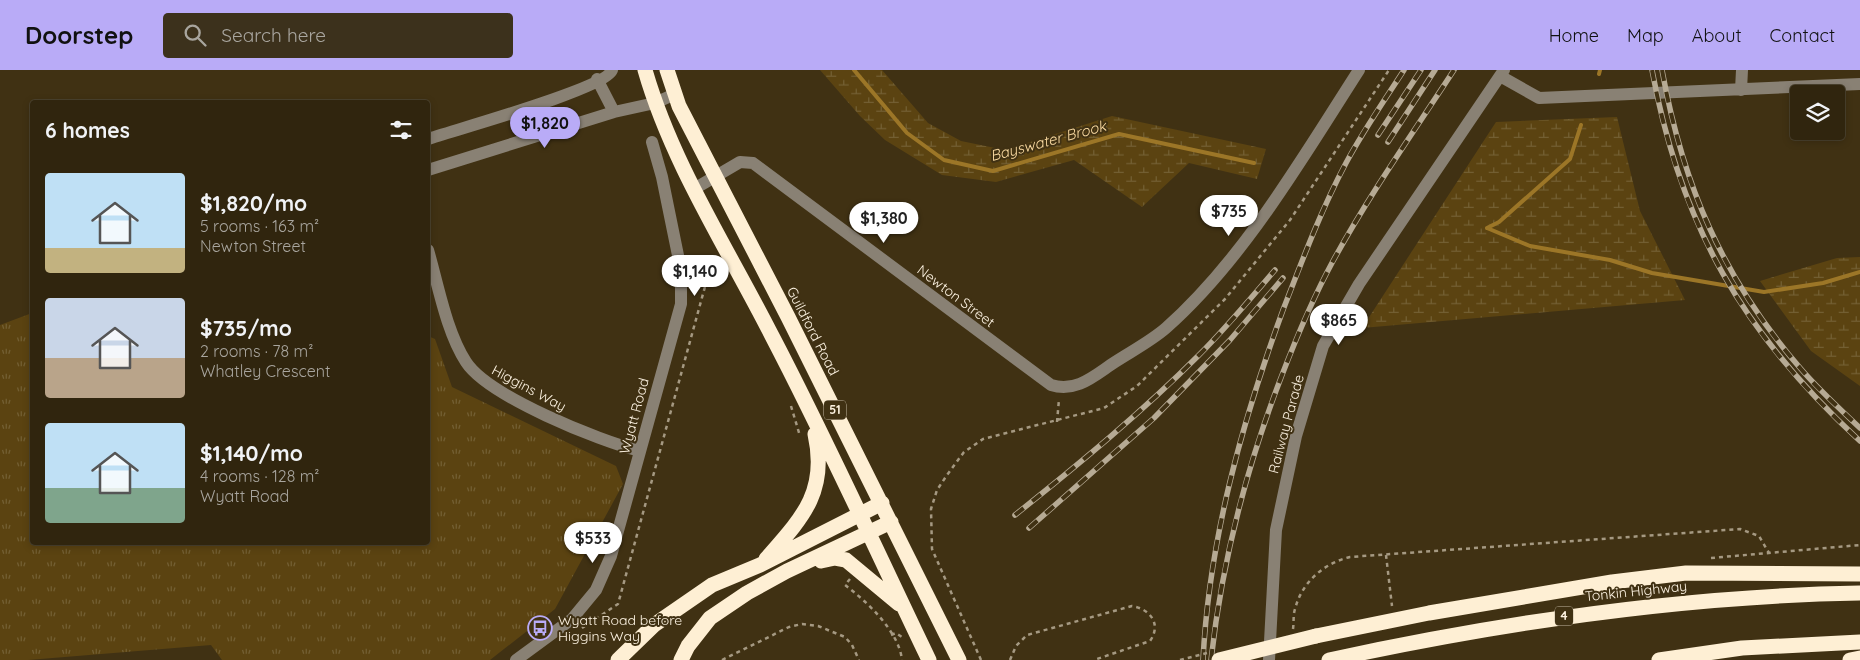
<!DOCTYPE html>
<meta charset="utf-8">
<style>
:root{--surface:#30250e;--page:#3c311c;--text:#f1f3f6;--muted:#a8a59e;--line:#4b422e;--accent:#b9abf7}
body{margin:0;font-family:Quicksand,sans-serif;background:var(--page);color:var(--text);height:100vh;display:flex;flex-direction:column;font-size:19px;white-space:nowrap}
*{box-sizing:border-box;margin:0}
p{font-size:16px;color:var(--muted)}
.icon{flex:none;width:28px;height:28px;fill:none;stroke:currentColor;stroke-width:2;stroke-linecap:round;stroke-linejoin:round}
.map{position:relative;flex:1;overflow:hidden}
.panel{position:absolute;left:30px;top:30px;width:400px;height:445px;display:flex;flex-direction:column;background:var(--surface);border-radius:5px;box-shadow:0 2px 8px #0003,0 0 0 1px var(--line)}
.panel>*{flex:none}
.controls{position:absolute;left:1790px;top:15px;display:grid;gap:10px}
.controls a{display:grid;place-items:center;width:55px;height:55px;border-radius:5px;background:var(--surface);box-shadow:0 2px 8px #0003,0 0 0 1px var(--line);font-size:25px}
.price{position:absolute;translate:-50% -42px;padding:0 11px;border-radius:18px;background:#fff;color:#222;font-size:16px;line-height:32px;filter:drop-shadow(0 1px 2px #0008)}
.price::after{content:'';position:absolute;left:50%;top:30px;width:15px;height:11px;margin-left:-8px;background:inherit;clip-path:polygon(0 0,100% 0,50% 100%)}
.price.selected{background:var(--accent);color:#111}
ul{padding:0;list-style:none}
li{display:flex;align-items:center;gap:15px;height:125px;padding:0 15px}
li span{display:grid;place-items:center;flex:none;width:140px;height:100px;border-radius:5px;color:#555}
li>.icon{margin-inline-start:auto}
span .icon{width:60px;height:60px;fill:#fffc;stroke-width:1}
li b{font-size:21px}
h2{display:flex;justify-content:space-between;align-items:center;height:60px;padding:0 15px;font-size:21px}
header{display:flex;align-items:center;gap:30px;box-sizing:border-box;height:70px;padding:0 25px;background:var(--accent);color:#111}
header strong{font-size:24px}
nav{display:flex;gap:28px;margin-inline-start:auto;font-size:18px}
.search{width:350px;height:45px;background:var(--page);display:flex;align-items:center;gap:12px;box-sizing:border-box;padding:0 18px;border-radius:5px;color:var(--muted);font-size:19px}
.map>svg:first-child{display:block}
.wetland{fill:url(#wetland-marsh)}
.park{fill:url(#park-tufts)}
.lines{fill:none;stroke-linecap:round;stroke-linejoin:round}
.stream{stroke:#9c7627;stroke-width:4}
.path{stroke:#a59982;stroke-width:2.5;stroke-dasharray:4 4;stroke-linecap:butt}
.minor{stroke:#898174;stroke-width:12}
.highway{stroke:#feefd4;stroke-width:15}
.rail-casing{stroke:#b6aa94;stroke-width:5.5}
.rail{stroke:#403113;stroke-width:4;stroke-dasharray:11;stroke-linecap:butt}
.path-bridge{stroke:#a59982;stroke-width:2.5;stroke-dasharray:4 4;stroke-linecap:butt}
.highway-bridge{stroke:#feefd4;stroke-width:15}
.labels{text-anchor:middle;stroke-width:4;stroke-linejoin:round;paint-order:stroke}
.shield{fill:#403113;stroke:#c4b9a4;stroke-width:1}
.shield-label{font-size:12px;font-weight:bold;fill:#fdf3e2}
.street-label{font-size:14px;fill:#fdf3e2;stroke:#403113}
.poi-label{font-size:14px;fill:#fdf3e2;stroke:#403113;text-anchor:start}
.water-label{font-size:15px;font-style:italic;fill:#fddda4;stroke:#403113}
</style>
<header>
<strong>Doorstep</strong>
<div class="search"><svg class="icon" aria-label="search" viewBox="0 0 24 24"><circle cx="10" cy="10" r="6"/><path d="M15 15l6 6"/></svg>Search here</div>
<nav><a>Home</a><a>Map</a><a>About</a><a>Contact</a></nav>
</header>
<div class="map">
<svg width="1860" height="590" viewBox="0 0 1860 590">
<defs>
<pattern id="wetland-marsh" width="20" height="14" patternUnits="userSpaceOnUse" patternTransform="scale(1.25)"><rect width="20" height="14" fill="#5b4311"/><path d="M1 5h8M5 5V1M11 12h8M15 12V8" fill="none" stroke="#735f33"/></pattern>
<pattern id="park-tufts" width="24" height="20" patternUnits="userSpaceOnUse" patternTransform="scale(1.25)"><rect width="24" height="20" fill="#5b4311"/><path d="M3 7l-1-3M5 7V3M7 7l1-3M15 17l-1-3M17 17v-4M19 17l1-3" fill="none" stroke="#735f33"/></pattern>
</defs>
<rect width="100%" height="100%" fill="#403113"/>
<!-- wetland -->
<path class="wetland" d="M820,0H882L928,53L961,71L1005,80L1112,46L1266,79L1257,109L1189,93L1142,137L1074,90L996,112L942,105L885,70L860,46Z
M1617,47L1640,141L1685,230L1362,258L1496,52Z
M1860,187V316L1811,281L1760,211L1837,188Z"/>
<!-- park -->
<path class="park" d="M32,243V472H428V266L435,269L452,317L616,396L623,414L555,539L490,590H222L211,575L28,590H0V255Z"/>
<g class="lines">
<!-- stream -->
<path class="stream" d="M854,0L907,63L944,90L993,101L1119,64L1254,93
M1599,4L1600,0
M1487,158L1530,176L1610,190L1652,203L1764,222L1823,213L1860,202
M1487,158L1499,152L1570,89L1581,55"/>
<!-- path -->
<path class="path" d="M791,336L800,366
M1057,352L1059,329
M1386,485L1392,536
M1711,488L1860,475
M850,509L845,515C866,531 899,561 902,590
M582,558L618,534L706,213L724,204
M1293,559C1294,552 1293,545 1295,539C1302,512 1324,493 1350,487L1740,459L1759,466L1769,483
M891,565L896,563L902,567
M722,590L789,557L802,554L818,556L845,567L852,575L859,590
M981,590L932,479L931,439L937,420L947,405L964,382L983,369L1104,338L1137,316L1225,229L1290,150L1389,0
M1010,590L1016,576L1027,565L1132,536C1150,539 1162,554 1150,571L1094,590"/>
<!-- minor -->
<path class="minor" d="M1500,6L1539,28L1860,14
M597,9L614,42
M1741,20L1742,0
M428,69C454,60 605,19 612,0
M428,100L614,42L655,33L675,24
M694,119L740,92L753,93L1051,315C1077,323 1095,305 1115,292C1132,281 1151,271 1166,258C1244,189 1303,87 1359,0
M428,180C438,214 446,261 466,292C488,326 599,371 640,381
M516,590L572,549L596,520L611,486L681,234V200L662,107L652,72
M1269,590L1276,460L1296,366L1323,276L1359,214L1504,0"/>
<!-- highway -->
<path class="highway" d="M645,0C672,94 728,179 772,266C828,373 877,482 929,590
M667,0L679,36L788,247L959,590
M766,489C802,448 828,422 815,364
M821,491L835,488L846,490L899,534
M1316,566L1429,543L1612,512L1686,503L1860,504
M618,590L654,555L712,515L760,495L882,433
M681,590L688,576L710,548L747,523L787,501L891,452
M1329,590C1504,552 1681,526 1860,523
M1659,590L1742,578L1860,572
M1850,590L1860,588"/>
<!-- rail casing -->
<g class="rail-casing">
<path id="rail" d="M1652,0C1681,157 1743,263 1860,371
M1662,0C1683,116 1723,209 1801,299C1819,320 1840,339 1860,358
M1378,65L1421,0
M1388,72L1435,0
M1015,445C1079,394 1141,343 1199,285C1226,258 1250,229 1275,200
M1029,458L1154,348L1230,270L1283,208
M1203,590C1209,470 1242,352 1283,240C1302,191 1321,140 1346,93C1363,61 1384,31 1404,0
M1211,590C1222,491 1246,398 1282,305C1297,266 1313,228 1333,191C1369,125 1413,63 1454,0"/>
</g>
<!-- rail -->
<use href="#rail" class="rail"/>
<!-- path-bridge -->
<path class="path-bridge" d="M1180,590L1207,583"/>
<!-- highway-bridge -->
<path class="highway-bridge" d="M1219,590L1316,566"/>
</g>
<!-- icons -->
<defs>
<g id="bus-ring" transform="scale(1.25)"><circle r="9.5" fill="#403113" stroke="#b9abf7" stroke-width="1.5"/><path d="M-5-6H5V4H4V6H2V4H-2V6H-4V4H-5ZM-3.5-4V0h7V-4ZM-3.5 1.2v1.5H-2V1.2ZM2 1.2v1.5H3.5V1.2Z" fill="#b9abf7"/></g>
</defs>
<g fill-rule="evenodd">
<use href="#bus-ring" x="540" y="558"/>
</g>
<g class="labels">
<!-- shield labels -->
<g class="shield">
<rect x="824" y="330.5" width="22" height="19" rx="4"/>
<rect x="1555" y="536.5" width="18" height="19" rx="4"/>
</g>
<g class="shield-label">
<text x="835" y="344">51</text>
<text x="1564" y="550">4</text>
</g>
<!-- street labels -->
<g class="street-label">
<text transform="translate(956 226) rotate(37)" y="5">Newton Street</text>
<text transform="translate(813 261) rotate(63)" y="5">Guildford Road</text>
<text transform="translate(529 318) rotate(28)" y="5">Higgins Way</text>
<text transform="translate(634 346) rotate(-75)" y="5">Wyatt Road</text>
<text transform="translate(1286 354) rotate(-75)" y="5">Railway Parade</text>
<text transform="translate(1636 521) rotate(-6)" y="5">Tonkin Highway</text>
</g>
<!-- poi labels -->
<g class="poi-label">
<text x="558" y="555">Wyatt Road before<tspan x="558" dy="16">Higgins Way</tspan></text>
</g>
<!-- water labels -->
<g class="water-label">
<text transform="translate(1048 71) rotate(-15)" y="5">Bayswater Brook</text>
</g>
</g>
</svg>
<div class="controls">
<a><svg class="icon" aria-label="layers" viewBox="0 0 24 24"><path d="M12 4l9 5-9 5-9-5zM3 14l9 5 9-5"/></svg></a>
</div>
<b class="price selected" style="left:545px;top:79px">$1,820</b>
<b class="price" style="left:1229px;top:167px">$735</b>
<b class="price" style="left:884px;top:174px">$1,380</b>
<b class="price" style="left:695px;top:227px">$1,140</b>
<b class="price" style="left:1339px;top:276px">$865</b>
<b class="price" style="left:593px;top:494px">$533</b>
<section class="panel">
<h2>6 homes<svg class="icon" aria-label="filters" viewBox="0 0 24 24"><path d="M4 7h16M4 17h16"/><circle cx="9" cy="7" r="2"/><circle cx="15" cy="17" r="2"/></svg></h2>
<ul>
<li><span style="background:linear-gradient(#bfe0f5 75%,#c2b280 0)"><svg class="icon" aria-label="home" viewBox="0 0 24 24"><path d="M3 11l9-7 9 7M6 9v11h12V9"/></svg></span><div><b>$1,820/mo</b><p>5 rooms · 163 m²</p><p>Newton Street</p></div></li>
<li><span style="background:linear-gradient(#c9d6e8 60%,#b9a48a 0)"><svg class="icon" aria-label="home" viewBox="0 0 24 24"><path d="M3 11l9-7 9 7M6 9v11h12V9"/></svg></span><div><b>$735/mo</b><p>2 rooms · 78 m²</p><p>Whatley Crescent</p></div></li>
<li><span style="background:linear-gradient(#bfe0f5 65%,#7fa58c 0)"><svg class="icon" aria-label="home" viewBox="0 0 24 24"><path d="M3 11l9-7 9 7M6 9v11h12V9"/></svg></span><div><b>$1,140/mo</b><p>4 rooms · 128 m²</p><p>Wyatt Road</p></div></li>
</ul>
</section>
</div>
